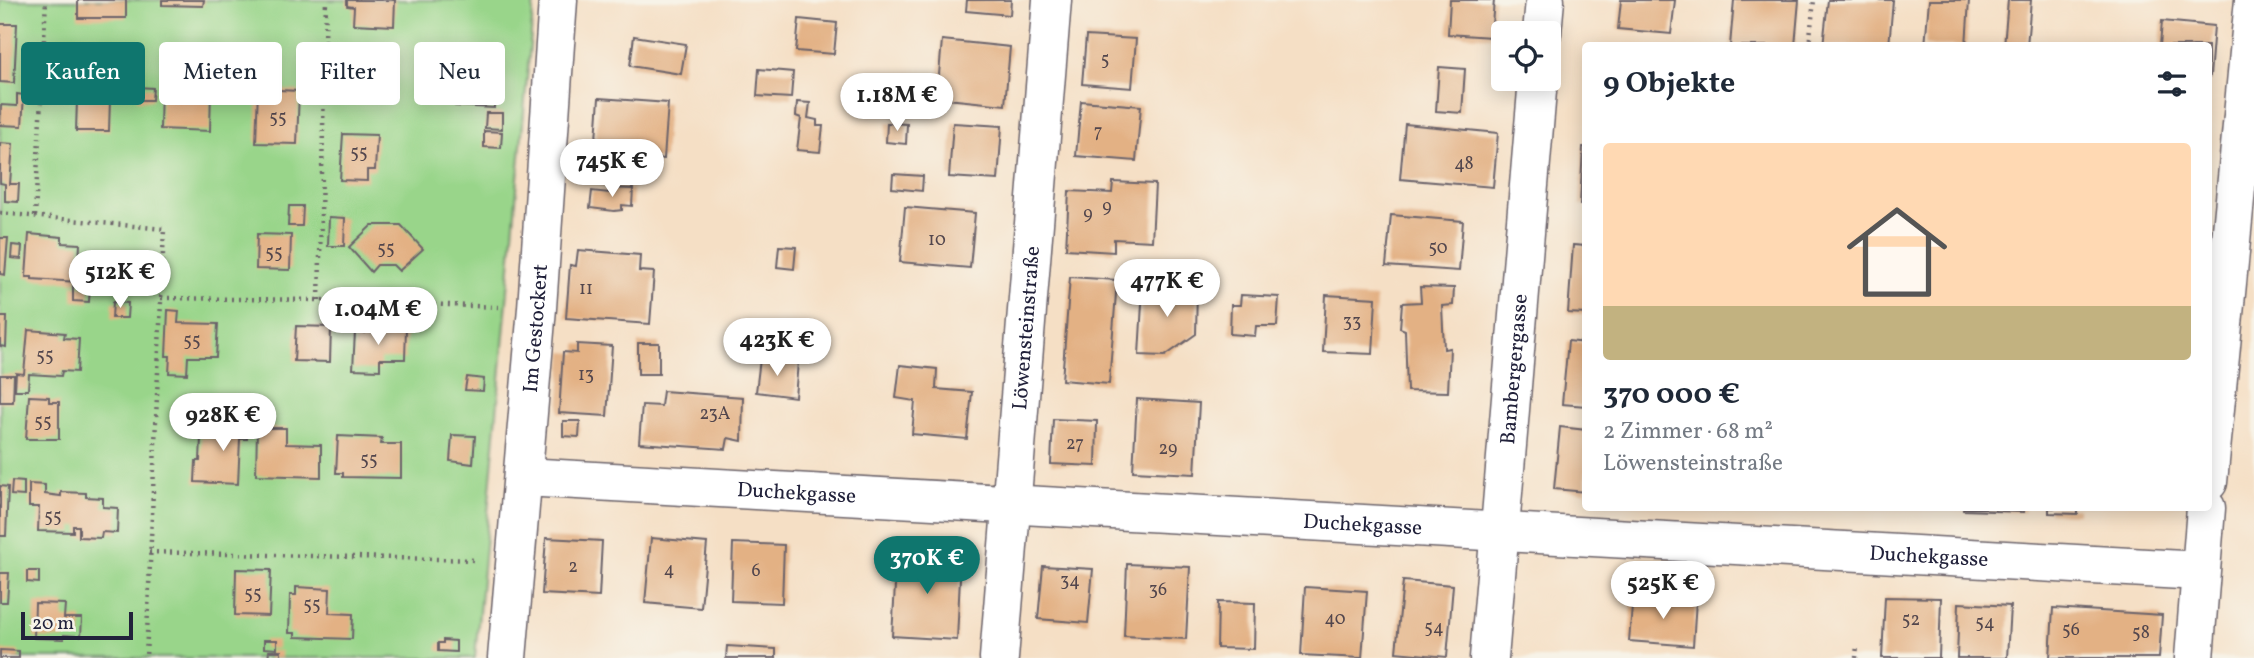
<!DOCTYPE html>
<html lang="de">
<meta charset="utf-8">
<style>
:root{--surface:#fff;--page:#f2f2f3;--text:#1f2937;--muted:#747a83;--accent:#0f766e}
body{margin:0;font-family:Vollkorn,serif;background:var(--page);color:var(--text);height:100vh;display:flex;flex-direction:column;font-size:26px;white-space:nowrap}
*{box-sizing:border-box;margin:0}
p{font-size:23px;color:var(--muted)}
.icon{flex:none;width:38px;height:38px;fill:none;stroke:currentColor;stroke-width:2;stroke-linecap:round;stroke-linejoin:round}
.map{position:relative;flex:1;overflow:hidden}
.drawer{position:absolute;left:1582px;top:42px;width:630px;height:469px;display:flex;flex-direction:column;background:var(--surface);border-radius:7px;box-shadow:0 4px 18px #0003}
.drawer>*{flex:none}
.hud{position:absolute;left:21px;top:42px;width:665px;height:63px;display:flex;gap:14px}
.tools{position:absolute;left:1491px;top:21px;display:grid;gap:14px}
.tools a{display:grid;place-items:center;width:70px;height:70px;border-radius:7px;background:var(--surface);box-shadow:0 4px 18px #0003;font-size:35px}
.scale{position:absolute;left:21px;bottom:18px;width:112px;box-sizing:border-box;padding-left:7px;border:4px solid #22223b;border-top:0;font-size:19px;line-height:24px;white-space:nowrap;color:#22223b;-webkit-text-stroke:5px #f7f3e8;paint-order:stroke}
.price{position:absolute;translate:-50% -60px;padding:0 16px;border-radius:24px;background:#fff;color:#222;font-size:23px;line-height:46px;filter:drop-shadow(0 2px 4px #0008)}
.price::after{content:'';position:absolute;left:50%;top:42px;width:21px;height:16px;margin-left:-10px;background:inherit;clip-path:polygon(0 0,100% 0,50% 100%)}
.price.on{background:var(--accent);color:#fff}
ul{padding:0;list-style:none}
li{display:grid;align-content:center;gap:14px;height:371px;padding:0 21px}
li span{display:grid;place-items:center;height:217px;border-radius:7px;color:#555}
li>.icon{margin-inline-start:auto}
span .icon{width:126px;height:126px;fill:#fffc;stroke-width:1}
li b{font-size:30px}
h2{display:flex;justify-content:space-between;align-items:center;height:84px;padding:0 21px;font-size:30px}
.pill{padding:0 24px;border-radius:7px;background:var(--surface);box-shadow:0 4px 18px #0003;font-size:24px;line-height:63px}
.pill.on{background:var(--accent);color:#fff}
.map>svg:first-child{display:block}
.green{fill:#99d58a;stroke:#5e7c62;stroke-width:2}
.building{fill:#e3b184}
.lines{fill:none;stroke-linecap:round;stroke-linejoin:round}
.minor-casing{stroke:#6c646b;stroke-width:41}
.path{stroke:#6c646b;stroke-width:4.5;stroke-dasharray:2 5;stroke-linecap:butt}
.minor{stroke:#fff;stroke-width:38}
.labels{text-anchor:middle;stroke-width:7;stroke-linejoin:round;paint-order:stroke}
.number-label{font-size:18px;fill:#52464d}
.street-label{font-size:21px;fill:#22223b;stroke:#f7f3e8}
</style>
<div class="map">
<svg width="2254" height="658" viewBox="0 0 2254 658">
<rect width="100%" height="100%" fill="#f7f3e8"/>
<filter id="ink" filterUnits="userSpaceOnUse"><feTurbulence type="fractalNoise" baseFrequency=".0143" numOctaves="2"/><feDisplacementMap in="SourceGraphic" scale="14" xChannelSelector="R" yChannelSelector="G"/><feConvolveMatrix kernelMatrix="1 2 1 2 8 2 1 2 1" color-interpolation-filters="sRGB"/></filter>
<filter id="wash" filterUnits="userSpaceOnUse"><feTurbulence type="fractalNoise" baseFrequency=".00686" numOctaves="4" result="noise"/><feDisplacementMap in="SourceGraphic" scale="28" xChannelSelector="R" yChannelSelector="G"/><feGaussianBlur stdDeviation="1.57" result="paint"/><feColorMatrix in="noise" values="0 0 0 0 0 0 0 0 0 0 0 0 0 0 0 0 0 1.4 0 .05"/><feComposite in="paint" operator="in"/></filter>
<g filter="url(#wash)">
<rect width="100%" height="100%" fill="#f5dfc5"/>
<!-- green -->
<path class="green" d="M0,0H534L475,658H0Z"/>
<g id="blocks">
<!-- building -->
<path class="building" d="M78,0H126V18H78Z
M162,0H204L203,6L162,5Z
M347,0H395L394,26L353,24L354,7L347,6Z
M967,0H1011L1010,15L966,11Z
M1450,0H1494L1491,37L1448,34Z
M1621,0H1675L1671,34L1618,29Z
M1734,0H1799L1795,46H1730Z
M1828,0H1893L1889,46H1823Z
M1929,0H1969L1966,46H1925Z
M2008,0H2031L2027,46H2004Z
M799,19L837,23L834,54L796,51Z
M2162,21L2214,26L2210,76L2208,75V46H2160Z
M0,24H17L14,83L0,82Z
M634,36L686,44L681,74L630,66Z
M1086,36L1136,39L1132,88L1082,84Z
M942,40L1010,47L1005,105L937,98Z
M456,58L495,59L494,108L455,106Z
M1439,67L1465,69L1462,113L1436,111Z
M759,69L793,72L791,98L757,96Z
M212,80H221V90H211L210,131L160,129L161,83L212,85Z
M118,84H132L131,97L118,96Z
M138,87L153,88L152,100H137Z
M258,89L299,91L297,144L256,143Z
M17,94L24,95L22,126L0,125L1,105L17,106Z
M599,98L668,103L664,159L595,154Z
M77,100H110L109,131H76Z
M1081,101L1141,106L1136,161L1076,156Z
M797,102L810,103L808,118L817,120V126H823L820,152L797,150L801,118L796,116Z
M486,113H502V129L485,128Z
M887,123L907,124L906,144L886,142Z
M953,123L1002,126L998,180L949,177Z
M1405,124L1498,133L1493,187L1400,179Z
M484,131L502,132L501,148L484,147Z
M343,134L377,135L375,170H367V181L340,180Z
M0,143L13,144L10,184H19L18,202L5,201V184L0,183Z
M1583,147H1586V205H1580Z
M893,174L923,176L922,191L892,188Z
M1113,182L1155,184L1152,241L1114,239V252L1066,249L1069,191L1112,193Z
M609,188L633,189L632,206L622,205V210L614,211L590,208L592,191L609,193Z
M289,206H303L302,226H288Z
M905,207L975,213L970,268L900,262Z
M1391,215L1463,221L1459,271L1386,266Z
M329,217L345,218L344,246H328Z
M372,225H401L423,249L399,271L393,265H377L371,272L349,247Z
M29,234L62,237V243L80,244L78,282L32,279V277H26Z
M257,234L291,235L290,270L256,269Z
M0,238H8L5,275L0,274Z
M12,245L22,246L21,259L11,258Z
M1573,245L1586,246V314L1568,313Z
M779,246L796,247L794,269L777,267Z
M578,250L640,255L639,271L654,272L650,324L566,318L570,265L576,266Z
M1070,277L1117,280L1109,384L1062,380Z
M73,285L90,287L89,302L73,301Z
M1143,286L1197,289L1196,334L1165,356L1139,355Z
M1420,287L1454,288L1453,305L1442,306L1444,349L1450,348L1448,392L1407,391L1405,330L1400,328L1402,303L1421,302Z
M1241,295L1279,297L1277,326H1256L1255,336L1230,334L1231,305H1240Z
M1326,295L1376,298L1373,354L1323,352Z
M113,302L128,303L127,318H112Z
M168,310L179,311L178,323L218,324L216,357H188L187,374L169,373L170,356H166Z
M0,317H7L6,347L0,346Z
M296,326L331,327L330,362L294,361Z
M365,327L406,328L405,359H380V370L353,369L355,332L365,333Z
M28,330L65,333L64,338L79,339L77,372L62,371L61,376L29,374L28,390H15L16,373L24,374Z
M1568,341L1586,343V406L1562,404Z
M638,343H659V374H638Z
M577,344L612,346L607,416L559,413L563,352L577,353Z
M760,359L798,362L795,397L756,392Z
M900,365L937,369L936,389L972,392L967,439L912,434L915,401L896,398Z
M0,375H14L13,402H0Z
M467,377L484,379L483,391L465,390Z
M663,391L743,397L742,441L728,438L726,449L639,443L642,405L661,406Z
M29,396L49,397V402H59V439H26Z
M1137,399L1199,403L1195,474L1133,471Z
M225,413L247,414V439H240L238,484L195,482L196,461H200L201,437L220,438V427H225Z
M1053,419L1097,421L1096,466L1051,464Z
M563,421H580L579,437L563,436Z
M1560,427L1586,430V492L1554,489Z
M257,428H286V444L321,445V477L256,475Z
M452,435L475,436L473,464L450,461Z
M338,436L382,438L381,444H401V478L343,477V473H336Z
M12,481L24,482V496L11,495Z
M29,484L45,485V494L61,496V492L86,493V497L103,498V507L118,508L117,533L102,532L101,538L79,537V526H73V532L38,531L39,507H29Z
M0,486L8,487L6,536H0Z
M1963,508H2024V512L1963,510Z
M2049,508H2078V514L2049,513Z
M546,538L602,541L599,597L542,594Z
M651,538L707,543L701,608L645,603Z
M733,543L784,545L782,603L731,601Z
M897,552L961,556L957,640L892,636Z
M1127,564L1190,567L1186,639L1124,636Z
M1043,566L1093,569L1088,623L1038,619Z
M236,569L271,570L269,616L235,615Z
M27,571H39V583L27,582Z
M0,573H9L7,602H0Z
M1403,581L1453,585L1447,657L1396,652Z
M296,587L330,589L329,613L353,614L352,639L295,637V633H289L290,595H296Z
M1305,587L1367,591L1362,658L1301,655Z
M1633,595L1696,600L1693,646L1629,641Z
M1885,597L1941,598L1939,658H1882Z
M1218,602L1255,603L1254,649L1217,648Z
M35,603L65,604L64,618H82L81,636L64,635V639L34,638Z
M1959,603L2010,606L2007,658H1957Z
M2053,608L2162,615L2159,658H2050Z
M264,640H277V649L264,648Z
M443,640L456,641V652L438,651V643H443Z
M727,646L776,649V658H726Z
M0,650L19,651V658H0Z
M269,651H281V658H268Z"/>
</g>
</g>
<g filter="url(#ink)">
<use href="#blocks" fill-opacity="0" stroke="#6c646b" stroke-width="2"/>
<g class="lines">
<!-- minor casing -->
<g class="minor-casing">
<g id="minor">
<path d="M1542,33L1545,0"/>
<path id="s1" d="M524,477L2200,571"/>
<path d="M2208,482L2254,0"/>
<path id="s2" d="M507,658L537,308L558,0"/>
<path id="s3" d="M999,658L1052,0"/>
<path id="s4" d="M1489,658L1538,79"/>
<path d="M2194,658L2206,508"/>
</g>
</g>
<!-- path -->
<path class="path" d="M1809,46L1814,0
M0,213L164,229L146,658
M35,216L46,0
M161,298L319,300L499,307
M319,300L326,0
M149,552L477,560
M1856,658L1857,644"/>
<!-- minor -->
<use href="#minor" class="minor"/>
</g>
</g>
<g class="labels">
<!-- number labels -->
<g class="number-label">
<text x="1105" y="65">5</text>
<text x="278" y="123">55</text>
<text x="1098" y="137">7</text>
<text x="359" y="158">55</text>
<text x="1464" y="169">48</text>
<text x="1107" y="212">9</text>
<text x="1088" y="219">9</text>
<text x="937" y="245">10</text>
<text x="1438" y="253">50</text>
<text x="386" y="254">55</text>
<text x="274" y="258">55</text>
<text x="586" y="294">11</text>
<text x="1352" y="327">33</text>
<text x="192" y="346">55</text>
<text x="45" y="361">55</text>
<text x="586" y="380">13</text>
<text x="715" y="419">23A</text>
<text x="43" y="427">55</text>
<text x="1075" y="449">27</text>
<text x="1168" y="454">29</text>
<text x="369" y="465">55</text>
<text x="53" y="522">55</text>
<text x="573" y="572">2</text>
<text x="669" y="575">4</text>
<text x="756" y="576">6</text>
<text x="1070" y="586">34</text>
<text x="1158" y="595">36</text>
<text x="253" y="599">55</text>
<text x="312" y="610">55</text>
<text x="1335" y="624">40</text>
<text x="1911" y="625">52</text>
<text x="1985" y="628">54</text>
<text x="1434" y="633">54</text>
<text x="2071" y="635">56</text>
<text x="2141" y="638">58</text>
</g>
<!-- street labels -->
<g class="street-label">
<text dy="7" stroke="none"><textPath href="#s2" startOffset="331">Im Gestockert</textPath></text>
<text dy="7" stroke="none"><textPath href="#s3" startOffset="331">Löwensteinstraße</textPath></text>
<text dy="7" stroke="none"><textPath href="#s4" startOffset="290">Bambergergasse</textPath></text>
<text dy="7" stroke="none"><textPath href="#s1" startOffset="273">Duchekgasse</textPath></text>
<text dy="7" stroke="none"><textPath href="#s1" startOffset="840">Duchekgasse</textPath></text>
<text dy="7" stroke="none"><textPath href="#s1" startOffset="1407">Duchekgasse</textPath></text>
</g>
</g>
</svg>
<div class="tools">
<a><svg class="icon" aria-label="locate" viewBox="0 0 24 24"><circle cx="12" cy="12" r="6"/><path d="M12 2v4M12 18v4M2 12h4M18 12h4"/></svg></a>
</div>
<div class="scale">20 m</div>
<b class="price" style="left:897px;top:133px">1.18M €</b>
<b class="price" style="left:612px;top:199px">745K €</b>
<b class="price" style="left:120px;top:310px">512K €</b>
<b class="price" style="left:1167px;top:319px">477K €</b>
<b class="price" style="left:378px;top:347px">1.04M €</b>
<b class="price" style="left:777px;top:378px">423K €</b>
<b class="price" style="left:223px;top:453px">928K €</b>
<b class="price on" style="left:927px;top:596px">370K €</b>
<b class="price" style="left:1663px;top:621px">525K €</b>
<div class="hud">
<a class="pill on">Kaufen</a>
<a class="pill">Mieten</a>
<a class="pill">Filter</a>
<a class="pill">Neu</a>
</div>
<section class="drawer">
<h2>9 Objekte<svg class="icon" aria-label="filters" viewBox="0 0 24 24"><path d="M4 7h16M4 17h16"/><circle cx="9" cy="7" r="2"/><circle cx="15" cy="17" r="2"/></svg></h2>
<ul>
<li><span style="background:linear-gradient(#ffd9b3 75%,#c2b280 0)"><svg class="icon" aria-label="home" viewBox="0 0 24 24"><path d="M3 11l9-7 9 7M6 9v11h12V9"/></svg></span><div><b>370 000 €</b><p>2 Zimmer · 68 m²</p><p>Löwensteinstraße</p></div></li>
</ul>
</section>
</div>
